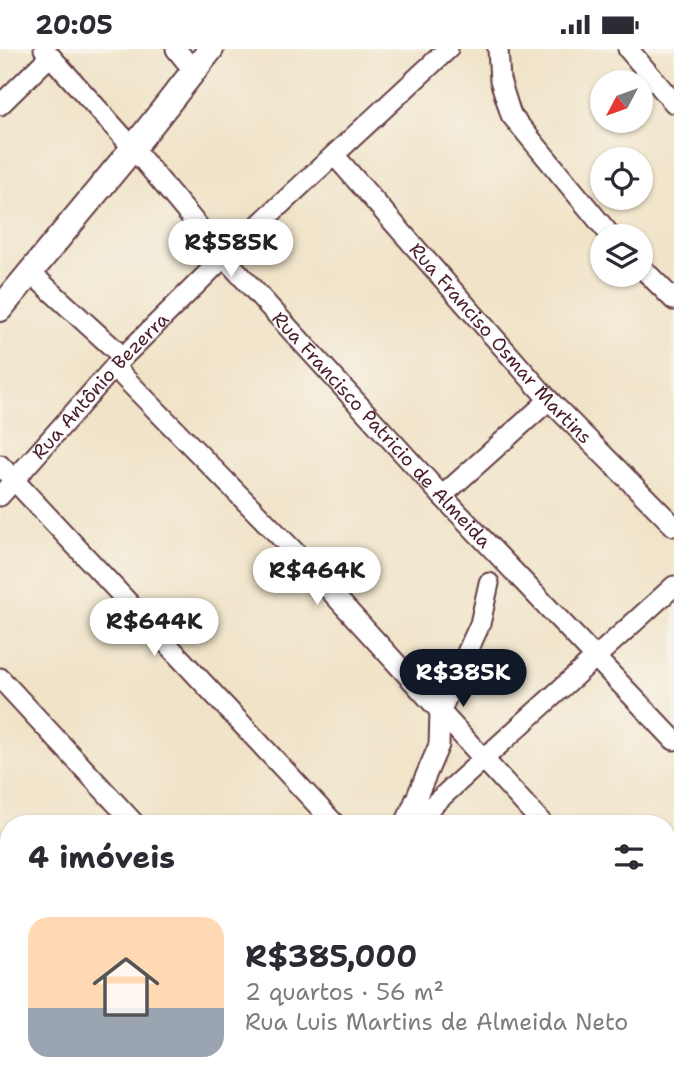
<!DOCTYPE html>
<html lang="pt">
<meta charset="utf-8">
<style>
:root{--surface:#fff;--page:#f7f7f7;--text:#2b2b33;--muted:#7c7c81;--line:#e1e1e2;--accent:#111827}
body{margin:0;font-family:"Shantell Sans",sans-serif;background:var(--page);color:var(--text);height:100vh;display:flex;flex-direction:column;font-size:26px;white-space:nowrap}
*{box-sizing:border-box;margin:0}
p{font-size:23px;color:var(--muted)}
.icon{flex:none;width:38px;height:38px;fill:none;stroke:currentColor;stroke-width:2;stroke-linecap:round;stroke-linejoin:round}
.map{position:relative;flex:1;overflow:hidden}
.drawer{position:absolute;left:0px;top:766px;width:676px;height:275px;display:flex;flex-direction:column;background:var(--surface);border-radius:28px 28px 0 0;box-shadow:0 2px 5px #0004}
.drawer>*{flex:none}
.needle{width:46px;rotate:229deg}
.tools{position:absolute;left:590px;top:21px;display:grid;gap:14px}
.tools a{display:grid;place-items:center;width:63px;height:63px;border-radius:50%;background:var(--surface);box-shadow:0 2px 5px #0004;font-size:35px}
.price{position:absolute;translate:-50% -60px;padding:0 16px;border-radius:24px;background:#fff;color:#222;font-size:23px;line-height:46px;filter:drop-shadow(0 2px 4px #0008)}
.price::after{content:'';position:absolute;left:50%;top:42px;width:21px;height:16px;margin-left:-10px;background:inherit;clip-path:polygon(0 0,100% 0,50% 100%)}
.price.selected{background:var(--accent);color:#fff}
ul{padding:0;list-style:none}
li{display:flex;align-items:center;gap:21px;height:175px;padding:0 28px}
li+li{border-top:2px solid var(--line)}
li span{display:grid;place-items:center;flex:none;width:196px;height:140px;border-radius:21px;color:#555}
li>.icon{margin-inline-start:auto}
span .icon{width:84px;height:84px;fill:#fffc;stroke-width:1}
li b{font-size:30px}
h2{display:flex;justify-content:space-between;align-items:center;height:84px;padding:0 28px;font-size:30px}
.status{display:flex;justify-content:space-between;align-items:center;height:49px;padding:0 35px;background:var(--surface);direction:ltr}
.status svg{height:19px;fill:currentColor}
.map>svg:first-child{display:block}
.lines{fill:none;stroke-linecap:round;stroke-linejoin:round}
.minor-casing{stroke:#633c42;stroke-width:23}
.major-casing{stroke:#633c42;stroke-width:28}
.minor{stroke:#fff;stroke-width:19}
.major{stroke:#fff;stroke-width:24}
.labels{text-anchor:middle;stroke-width:5;stroke-linejoin:round;paint-order:stroke}
.street-label{font-size:19px;fill:#4a1f2b;stroke:#f7f3e8}
</style>
<div class="status"><b>20:05</b><svg viewBox="0 0 49 12"><path d="M0 12V9h3v3zM5 12V6h3v6zM10 12V3h3v9zM15 12V0h3v12zM26 1h20v11H26zM47 4h2v5h-2z"/></svg></div>
<div class="map">
<svg width="674" height="1041" viewBox="0 0 674 1041">
<rect width="100%" height="100%" fill="#f7f3e8"/>
<filter id="ink" filterUnits="userSpaceOnUse"><feTurbulence type="fractalNoise" baseFrequency=".0143" numOctaves="2"/><feDisplacementMap in="SourceGraphic" scale="14" xChannelSelector="R" yChannelSelector="G"/><feConvolveMatrix kernelMatrix="1 2 1 2 8 2 1 2 1" color-interpolation-filters="sRGB"/></filter>
<filter id="wash" filterUnits="userSpaceOnUse"><feTurbulence type="fractalNoise" baseFrequency=".00686" numOctaves="4" result="noise"/><feDisplacementMap in="SourceGraphic" scale="28" xChannelSelector="R" yChannelSelector="G"/><feGaussianBlur stdDeviation="1.57" result="paint"/><feColorMatrix in="noise" values="0 0 0 0 0 0 0 0 0 0 0 0 0 0 0 0 0 1.4 0 .05"/><feComposite in="paint" operator="in"/></filter>
<g filter="url(#wash)">
<rect width="100%" height="100%" fill="#f0e3c7"/>
</g>
<g filter="url(#ink)">
<g class="lines">
<!-- minor casing -->
<g class="minor-casing">
<g id="minor">
<path id="s1" d="M44,0L133,99L224,208L442,447L674,691"/>
<path d="M176,0L193,21"/>
<path d="M498,0L500,31L511,66L611,187"/>
<path d="M628,0L674,54"/>
<path d="M0,56L50,7"/>
<path id="s2" d="M335,107L549,351L674,477"/>
<path d="M640,217L674,251"/>
<path d="M31,224L123,308"/>
<path d="M114,318L293,501L543,775"/>
<path d="M0,416L335,775"/>
<path id="s3" d="M0,447L123,308L224,208L448,0"/>
<path d="M442,447L549,351"/>
<path d="M0,629L135,775"/>
<path d="M405,775L439,696L440,663L480,575L489,534"/>
<path d="M412,775L674,537"/>
<path d="M0,850L9,860"/>
<path d="M667,910L674,918"/>
<path d="M667,987L674,980"/>
<path d="M0,1019L9,1028"/>
<path d="M167,1032L175,1041"/>
<path d="M379,1032L387,1041"/>
<path d="M582,1032L590,1041"/>
<path d="M127,1041L137,1032"/>
<path d="M607,1041L617,1032"/>
</g>
</g>
<!-- major casing -->
<g class="major-casing">
<path id="major" d="M0,260L133,99L211,0"/>
</g>
<!-- minor -->
<use href="#minor" class="minor"/>
<!-- major -->
<use href="#major" class="major"/>
</g>
</g>
<g class="labels">
<!-- street labels -->
<g class="street-label">
<text dy="7" stroke="none"><textPath href="#s2" startOffset="250">Rua Franciso Osmar Martins</textPath></text>
<text dy="7" stroke="none"><textPath href="#s3" startOffset="149">Rua Antônio Bezerra</textPath></text>
<text dy="7" stroke="none"><textPath href="#s1" startOffset="509">Rua Francisco Patricio de Almeida</textPath></text>
</g>
</g>
</svg>
<div class="tools">
<a><svg class="needle" viewBox="-14 -14 28 28"><path d="M0-13l5 13h-10z" fill="#e53935"/><path d="M0 13l5-13h-10z" fill="#7c7c81"/></svg></a>
<a><svg class="icon" aria-label="locate" viewBox="0 0 24 24"><circle cx="12" cy="12" r="6"/><path d="M12 2v4M12 18v4M2 12h4M18 12h4"/></svg></a>
<a><svg class="icon" aria-label="layers" viewBox="0 0 24 24"><path d="M12 4l9 5-9 5-9-5zM3 14l9 5 9-5"/></svg></a>
</div>
<b class="price" style="left:231px;top:230px">R$585K</b>
<b class="price" style="left:317px;top:558px">R$464K</b>
<b class="price" style="left:154px;top:609px">R$644K</b>
<b class="price selected" style="left:463px;top:660px">R$385K</b>
<section class="drawer">
<h2>4 imóveis<svg class="icon" aria-label="filters" viewBox="0 0 24 24"><path d="M4 7h16M4 17h16"/><circle cx="9" cy="7" r="2"/><circle cx="15" cy="17" r="2"/></svg></h2>
<ul>
<li><span style="background:linear-gradient(#ffd9b3 65%,#9aa5b1 0)"><svg class="icon" aria-label="home" viewBox="0 0 24 24"><path d="M3 11l9-7 9 7M6 9v11h12V9"/></svg></span><div><b>R$385,000</b><p>2 quartos · 56 m²</p><p>Rua Luis Martins de Almeida Neto</p></div></li>
</ul>
</section>
</div>
